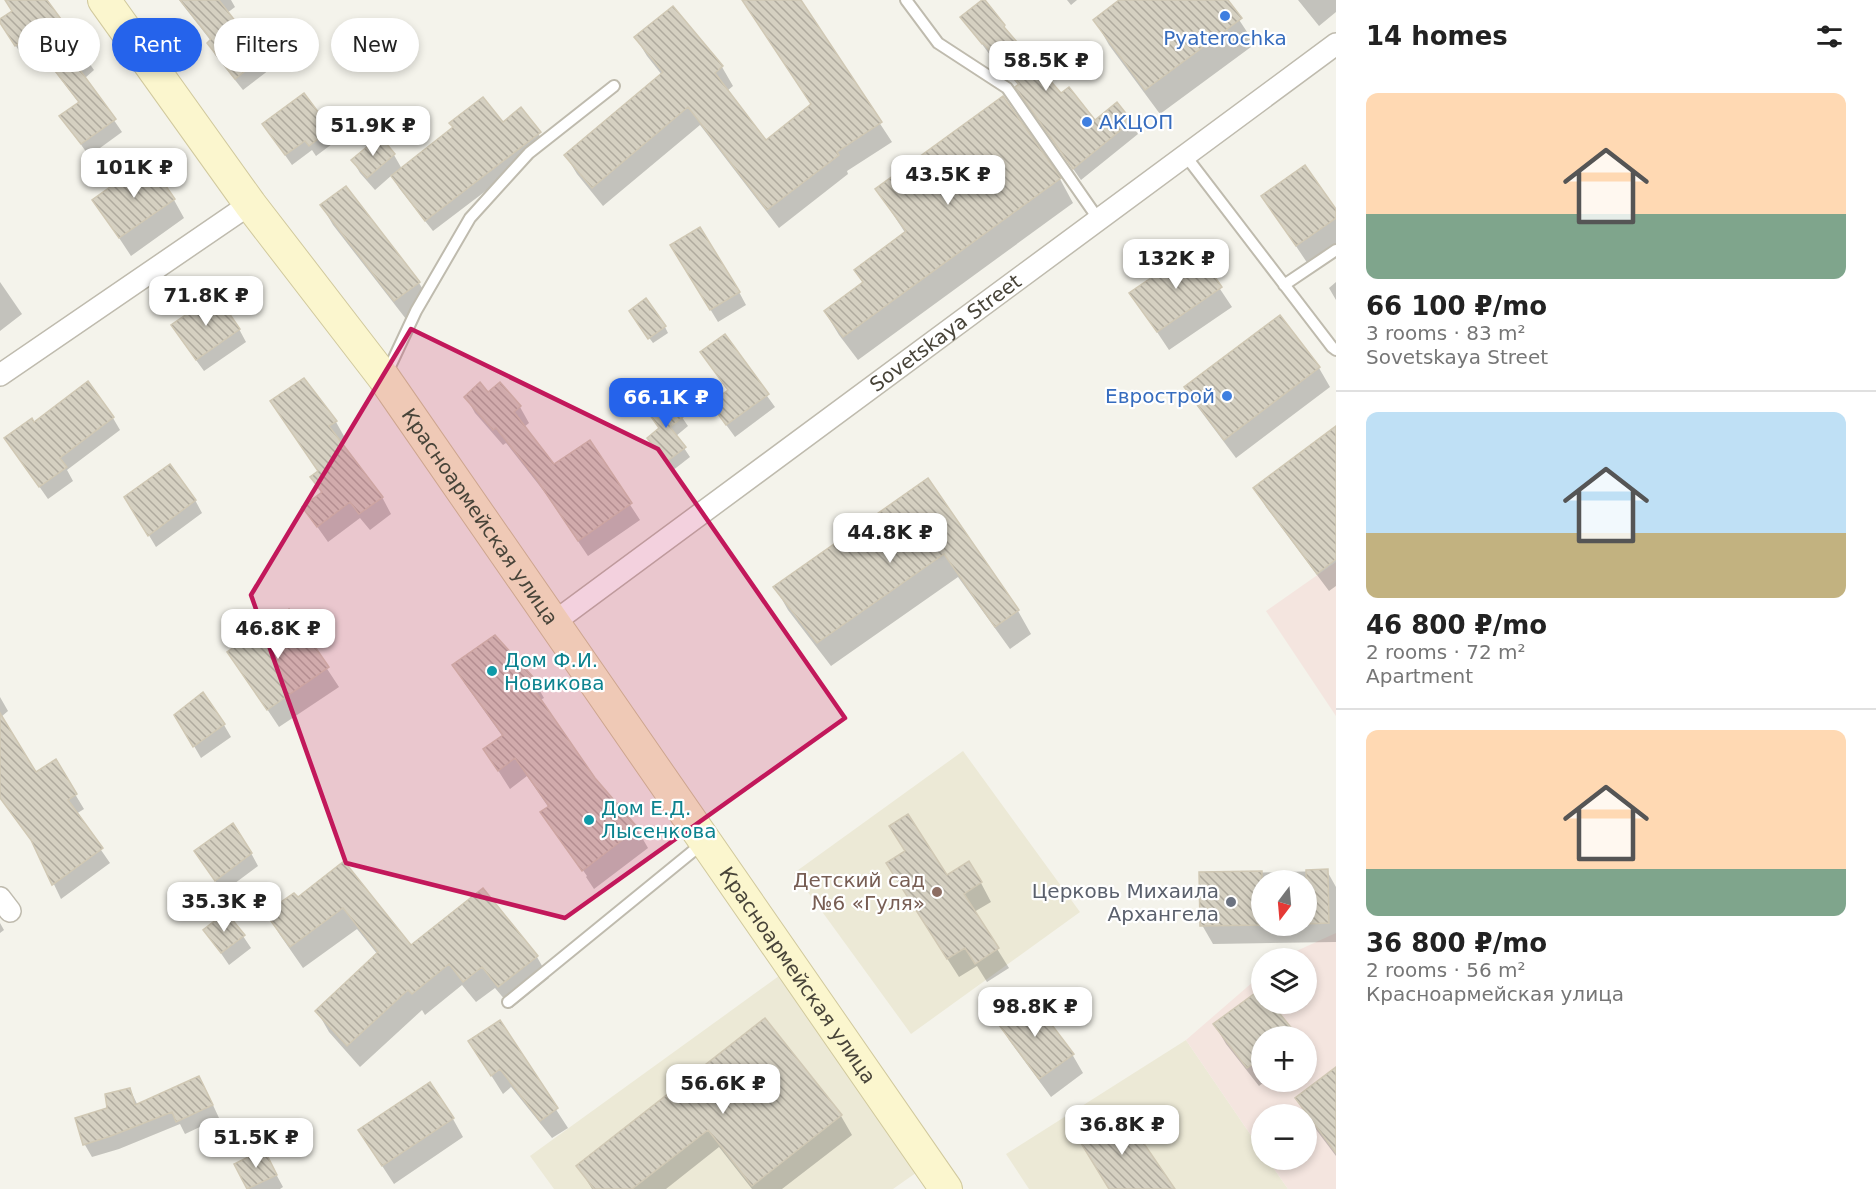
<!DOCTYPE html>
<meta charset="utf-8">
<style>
:root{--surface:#fff;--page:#f6f6f6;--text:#222;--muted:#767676;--line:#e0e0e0;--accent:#2563eb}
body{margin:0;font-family:"DejaVu Sans",sans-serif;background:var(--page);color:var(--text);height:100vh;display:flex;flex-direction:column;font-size:22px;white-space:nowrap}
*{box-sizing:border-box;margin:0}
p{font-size:20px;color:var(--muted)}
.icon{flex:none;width:33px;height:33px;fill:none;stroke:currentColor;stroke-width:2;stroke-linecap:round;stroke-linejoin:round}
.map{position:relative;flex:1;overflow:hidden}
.sheet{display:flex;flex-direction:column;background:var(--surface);width:540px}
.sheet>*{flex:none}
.top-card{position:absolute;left:18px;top:18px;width:570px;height:54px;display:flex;gap:12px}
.needle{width:39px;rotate:196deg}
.buttons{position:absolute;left:1251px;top:870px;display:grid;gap:12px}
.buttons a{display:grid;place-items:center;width:66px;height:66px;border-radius:50%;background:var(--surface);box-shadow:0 3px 9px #0003;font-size:30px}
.price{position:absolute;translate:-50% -51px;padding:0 14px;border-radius:12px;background:#fff;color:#222;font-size:20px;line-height:39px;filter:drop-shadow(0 2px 3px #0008)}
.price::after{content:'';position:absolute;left:50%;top:36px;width:18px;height:14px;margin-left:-9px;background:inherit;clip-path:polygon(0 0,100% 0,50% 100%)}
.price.active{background:var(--accent);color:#fff}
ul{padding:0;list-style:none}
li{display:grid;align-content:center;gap:12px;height:318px;padding:0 30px}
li+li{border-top:2px solid var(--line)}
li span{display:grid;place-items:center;height:186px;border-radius:12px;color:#555}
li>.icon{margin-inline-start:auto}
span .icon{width:108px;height:108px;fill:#fffc;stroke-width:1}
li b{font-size:26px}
h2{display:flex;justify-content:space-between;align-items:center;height:72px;padding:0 30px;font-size:26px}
.tag{padding:0 21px;border-radius:27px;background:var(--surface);box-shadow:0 3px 9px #0003;font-size:21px;line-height:54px}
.tag.active{background:var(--accent);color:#fff}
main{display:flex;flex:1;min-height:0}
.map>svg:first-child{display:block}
.education{fill:#ece9d6}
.medical{fill:#f4e5df;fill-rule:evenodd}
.shadow{fill:#0003;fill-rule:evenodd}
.building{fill:url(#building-back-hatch);stroke:#d0c8b4;stroke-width:1.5}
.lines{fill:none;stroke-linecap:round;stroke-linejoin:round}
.service-casing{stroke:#bfbbae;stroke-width:14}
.minor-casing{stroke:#bfbbae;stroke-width:24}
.secondary-casing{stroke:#d1c99d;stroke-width:34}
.service{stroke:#fff;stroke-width:10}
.minor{stroke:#fff;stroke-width:21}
.secondary{stroke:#fbf6ce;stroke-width:32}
.marked{fill:#c2185b;fill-opacity:0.2;stroke:#c2185b;stroke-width:4.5;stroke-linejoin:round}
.shop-dot{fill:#3f7fe0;stroke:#fff;stroke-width:2}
.culture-dot{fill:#0f9aa8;stroke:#fff;stroke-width:2}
.education-dot{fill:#8d6e63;stroke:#fff;stroke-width:2}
.worship-dot{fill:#6b7280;stroke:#fff;stroke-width:2}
.labels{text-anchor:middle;stroke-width:4.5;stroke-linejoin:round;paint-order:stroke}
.shop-label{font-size:20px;fill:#366cbe;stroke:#fff}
.street-label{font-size:20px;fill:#484439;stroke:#fff}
.culture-label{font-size:20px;fill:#0d838f;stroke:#fff;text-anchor:start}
.education-label{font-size:20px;fill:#785e54;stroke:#fff;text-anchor:end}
.worship-label{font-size:20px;fill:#5b616d;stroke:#fff;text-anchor:end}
</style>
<main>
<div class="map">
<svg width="1336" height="1189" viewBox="0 0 1336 1189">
<defs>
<pattern id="building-back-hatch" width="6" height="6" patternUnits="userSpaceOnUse" patternTransform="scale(1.5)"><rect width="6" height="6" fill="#d5d0c1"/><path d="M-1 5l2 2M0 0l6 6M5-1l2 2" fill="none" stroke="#afaa9e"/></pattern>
</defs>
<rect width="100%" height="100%" fill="#f4f3eb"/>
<!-- education -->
<path class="education" d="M963,751L1080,912L911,1034L794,873Z
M779,976L920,1170L893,1189H554L530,1156Z
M1186,1040L1261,1150L1262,1160H1268L1288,1189H1029L1006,1154Z"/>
<!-- medical -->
<path class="medical" d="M1336,562V716L1266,611Z
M1336,933V1189H1288L1268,1160H1306V1114H1262L1261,1150L1186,1040L1261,975L1262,1004H1306V958H1281ZM1262,1036H1306V1082H1262Z"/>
<!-- shadow -->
<path class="shadow" d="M7,0H45L94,70L85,78L122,132L89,156L61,116L79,103L37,48L23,57L0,21L14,12Z
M179,0H231L235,7L227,13L262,58L269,70L243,90L215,55L209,43L211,41Z
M751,0H799L892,142L847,171L848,174L779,228L700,125L603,206L577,174L566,156L662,75L647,56L636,38L673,8L722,67L733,86L727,91L765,142L812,106Z
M1067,0H1077L1071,5Z
M1122,0H1226L1255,44L1160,114L1109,45L1095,20Z
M1298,0H1336V12L1319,26Z
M962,17L1004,26L1009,35L1061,95L1094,122L1117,104L1138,134L1081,180L1024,99L1019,86L991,54L990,55Z
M304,95L336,141L316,156L312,150L292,165L270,134Z
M1003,98L1060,179L1073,203L858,360L839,335L825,312L864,283L906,234L877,190Z
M521,109L546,145L433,231L399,188L392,175L375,190L360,173L353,161L394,155L402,169L503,124Z
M1305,167L1336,212V244L1308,264L1263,197Z
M94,200H174L184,218L131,256Z
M322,206L419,283L430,301L406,319L333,225Z
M1194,250L1232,307L1169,350L1131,293Z
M679,258L739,292L746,305L718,322Z
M0,282L22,314L0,331Z
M1336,282V300L1329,288Z
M634,317L665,327L668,333L653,343Z
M1280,317L1319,368L1330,387L1236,458L1197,406L1186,387Z
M239,329L246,342L204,371L180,338Z
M724,336L775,407L735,437L719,415L728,391L702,352Z
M304,380L336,422L345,438L339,442L382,497L391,514L370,530L360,518L328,542L304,508L322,494L312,477L319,472L282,418Z
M488,394L520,407L529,423L524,427L554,466L589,442L640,520L588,556L546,494L506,443L503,445L475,413L466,397Z
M668,397L688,426L676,436L690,457L672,471L649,439L660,429Z
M113,418L120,430L67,470L73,481L48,499L6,439L34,424Z
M1336,428V586L1329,591L1266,507L1255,488Z
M928,480L1018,611L1031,634L1010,649L958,577L831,666L788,610L775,587Z
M126,497L195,500L202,513L156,547Z
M289,611L339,687L279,727L229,652Z
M495,637L533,679L544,698L540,700L594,779L637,829L648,848L594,889L586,877L587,876L554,829H552L542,812L549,808L527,776L510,789L485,750L503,737L465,684L454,665Z
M0,697L8,711L1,717L35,774L55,761L84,809L76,814L110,863L61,899L37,849L0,797Z
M176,715L224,725L231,737L201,758Z
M251,853L258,866L223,892L203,863Z
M344,863L411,947L537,957L549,978L512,1008L495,988L476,1002L462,985L425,1015L422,1010L360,1067L329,1032L317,1011L378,955L357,929L303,968L280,935L267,914L298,899Z
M1327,871L1336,887V942L1213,944L1202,925L1201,874ZM1262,880H1306V926H1262Z
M946,877L981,883L991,902L974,912L1009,968L987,982L977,966L959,977L898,882Z
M0,923L4,930L0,933Z
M205,930L243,936L251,948L229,965Z
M1262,1004H1270L1295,1036H1262V1082H1264L1259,1086L1226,1044L1215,1025Z
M765,1020L841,1116L852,1135L782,1189H752L719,1147L666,1189H592L578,1166Z
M998,1021L1072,1054L1083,1073L1051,1097L1009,1040Z
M499,1022L568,1128L552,1138L511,1087L503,1094L470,1042Z
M1336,1069V1156L1311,1123L1297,1098Z
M130,1089L138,1106L206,1090L219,1118L185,1134L180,1124L119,1149L92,1157L85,1145L77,1119L109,1109Z
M453,1119L463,1137L394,1184L371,1149Z
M270,1163L283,1187L280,1189H249L236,1165Z"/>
<!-- building -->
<path class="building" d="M5,0H47L89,57L77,66L116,119L81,144L59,116L79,102L29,37L15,46L0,23V19L12,11Z
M180,0H219L263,57L235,79L207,43L211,39Z
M742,0H801L882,122L837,152L839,155L767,210L688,107L592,188L564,155L663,72L634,37L673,6L723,66L715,73L766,140L811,104Z
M982,0H985L1005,25L1004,27L1061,93L1069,87L1095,120L1117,102L1132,121L1073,169L1015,87L1019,84L983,43L982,44L960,17Z
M1119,0H1228L1242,18L1145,90L1093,20Z
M304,93L331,129L309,146L305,141L285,155L262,124Z
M1003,96L1061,178L843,337L824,311L863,282L854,270L906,231L875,189Z
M483,97L503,122L521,107L541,132L425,221L391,176L453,127L449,123Z
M380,136L395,154L367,178L351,160Z
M148,160L175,199L119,238L92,200Z
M1305,165L1336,209V218L1296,246L1261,196Z
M346,186L420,282L394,301L320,205Z
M700,227L740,292L710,310L670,245Z
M1195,248L1222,287L1157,332L1129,293Z
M216,294L240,329L196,360L171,325Z
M646,298L666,326L648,339L629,311Z
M1280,315L1320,367L1224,440L1184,387Z
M725,334L769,394L726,425L710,403L728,390L700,352Z
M304,378L337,421L329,426L383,497L359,514L350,502L317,527L302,507L322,492L310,477L318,471L270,401Z
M88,381L114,417L60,458L67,467L39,487L4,438L32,418L34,422Z
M480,382L488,392L500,382L521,406L514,412L554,464L590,440L632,503L578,541L535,477L496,428L493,430L464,397Z
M669,395L684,416L670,427L686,447L666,462L647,438L659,428L647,411Z
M1336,426V559L1317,574L1253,488Z
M170,464L196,500L148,536L124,497Z
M928,478L1019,610L995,627L944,554L817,643L773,587Z
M289,609L329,667L267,710L227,652Z
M495,635L534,678L529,682L595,778L638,828L582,871L540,812L549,806L515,758L498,771L483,749L503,735L452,665Z
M203,692L225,724L193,747L174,715Z
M0,713L36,772L56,759L77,794L68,800L103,848L52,885L31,840L0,798Z
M908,814L947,875L969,861L982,882L964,894L999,948L975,964L965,948L947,959L886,863L905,851L889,826Z
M233,823L252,853L215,881L194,851Z
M344,861L411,945L483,888L538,956L498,987L482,967L463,982L449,964L412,994L408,990L347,1046L315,1011L378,952L343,908L290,947L265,913L294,893L298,897Z
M1328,869L1329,923L1306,924V870Z
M1262,871V925L1200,926L1199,872Z
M226,912L245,935L221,953L203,930Z
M1262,988V1004H1272L1298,1036H1262V1057L1247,1068L1213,1024Z
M1030,996L1074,1054L1039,1079L996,1021Z
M765,1018L842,1115L752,1186L708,1130L632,1189H594L576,1166Z
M500,1020L558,1108L540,1121L500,1069L491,1076L468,1041Z
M1336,1067V1153L1295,1098Z
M199,1076L213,1105L176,1122L172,1112L111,1136L83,1145L75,1118L107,1108L105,1094L130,1088L135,1105Z
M430,1082L454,1118L382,1166L358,1130Z
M1121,1110L1175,1189H1109L1076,1135Z
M264,1149L277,1175L247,1189L234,1164Z"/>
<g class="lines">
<!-- service casing -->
<g class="service-casing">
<path id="service" d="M906,0L938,43L1007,88L1099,220
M1185,155L1332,347L1336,350
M1284,285L1336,250
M386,375L416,311L470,218L529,153L614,86
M508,1002L703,843"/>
</g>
<!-- minor casing -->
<g class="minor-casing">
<g id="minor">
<path d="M0,375L250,204"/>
<path id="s1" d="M553,623L1336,44"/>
<path d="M0,898L10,911"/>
</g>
</g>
<!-- secondary casing -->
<g class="secondary-casing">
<g id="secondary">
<path id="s2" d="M104,0L250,204L384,378L946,1189"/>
</g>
</g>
<!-- service -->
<use href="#service" class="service"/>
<!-- minor -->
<use href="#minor" class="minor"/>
<!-- secondary -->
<use href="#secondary" class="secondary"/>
</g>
<!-- marked area -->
<path class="marked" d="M411,329L658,449L845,718L565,918L346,863L251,595Z"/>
<!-- markers -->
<g class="shop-dot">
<circle cx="1225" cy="16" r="6"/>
<circle cx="1087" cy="122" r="6"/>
<circle cx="1227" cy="396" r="6"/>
</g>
<g class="culture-dot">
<circle cx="492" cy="671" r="6"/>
<circle cx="589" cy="820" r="6"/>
</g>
<circle class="education-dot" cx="937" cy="892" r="6"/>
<circle class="worship-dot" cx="1231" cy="902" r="6"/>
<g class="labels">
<!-- shop labels -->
<g class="shop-label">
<text x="1225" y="45">Pyaterochka</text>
<text x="1099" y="129" text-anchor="start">АКЦОП</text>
<text x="1215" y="403" text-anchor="end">Еврострой</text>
</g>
<!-- street labels -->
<g class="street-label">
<text dy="7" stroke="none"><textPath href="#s1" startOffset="488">Sovetskaya Street</textPath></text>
<text dy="7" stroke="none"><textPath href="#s2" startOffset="639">Красноармейская улица</textPath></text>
<text dy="7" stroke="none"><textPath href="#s2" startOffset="1197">Красноармейская улица</textPath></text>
</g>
<!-- culture labels -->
<g class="culture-label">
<text x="504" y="667">Дом Ф.И.<tspan x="504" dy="23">Новикова</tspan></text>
<text x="601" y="815">Дом Е.Д.<tspan x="601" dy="23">Лысенкова</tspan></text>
</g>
<!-- education labels -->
<g class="education-label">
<text x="925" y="887">Детский сад<tspan x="925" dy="23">№6 «Гуля»</tspan></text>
</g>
<!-- worship labels -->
<g class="worship-label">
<text x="1219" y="898">Церковь Михаила<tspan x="1219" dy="23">Архангела</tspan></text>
</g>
</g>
</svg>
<div class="buttons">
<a><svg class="needle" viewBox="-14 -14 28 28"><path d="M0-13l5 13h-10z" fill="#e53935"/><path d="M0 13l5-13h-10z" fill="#767676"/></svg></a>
<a><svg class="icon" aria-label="layers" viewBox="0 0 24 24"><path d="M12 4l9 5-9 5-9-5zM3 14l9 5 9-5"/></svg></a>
<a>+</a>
<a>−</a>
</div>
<b class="price" style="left:1046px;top:92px">58.5K ₽</b>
<b class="price" style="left:373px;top:157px">51.9K ₽</b>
<b class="price" style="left:134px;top:199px">101K ₽</b>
<b class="price" style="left:948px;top:206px">43.5K ₽</b>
<b class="price" style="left:1176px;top:290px">132K ₽</b>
<b class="price" style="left:206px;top:327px">71.8K ₽</b>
<b class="price active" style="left:666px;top:429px">66.1K ₽</b>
<b class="price" style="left:890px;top:564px">44.8K ₽</b>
<b class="price" style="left:278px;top:660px">46.8K ₽</b>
<b class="price" style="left:224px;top:933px">35.3K ₽</b>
<b class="price" style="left:1035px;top:1038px">98.8K ₽</b>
<b class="price" style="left:723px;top:1115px">56.6K ₽</b>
<b class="price" style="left:1122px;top:1156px">36.8K ₽</b>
<b class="price" style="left:256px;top:1169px">51.5K ₽</b>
<div class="top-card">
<a class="tag">Buy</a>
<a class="tag active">Rent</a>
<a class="tag">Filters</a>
<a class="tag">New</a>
</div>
</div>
<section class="sheet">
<h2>14 homes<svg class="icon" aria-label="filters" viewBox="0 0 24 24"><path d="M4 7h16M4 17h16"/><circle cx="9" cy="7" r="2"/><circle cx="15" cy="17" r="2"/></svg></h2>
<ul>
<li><span style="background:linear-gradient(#ffd9b3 65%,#7fa58c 0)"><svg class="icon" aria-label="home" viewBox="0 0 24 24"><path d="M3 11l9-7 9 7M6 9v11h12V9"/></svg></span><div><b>66 100 ₽/mo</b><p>3 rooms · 83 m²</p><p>Sovetskaya Street</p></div></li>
<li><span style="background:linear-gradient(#bfe0f5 65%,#c2b280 0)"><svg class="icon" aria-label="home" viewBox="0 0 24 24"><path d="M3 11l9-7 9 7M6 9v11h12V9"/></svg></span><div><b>46 800 ₽/mo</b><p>2 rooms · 72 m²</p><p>Apartment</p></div></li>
<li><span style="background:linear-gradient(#ffd9b3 75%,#7fa58c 0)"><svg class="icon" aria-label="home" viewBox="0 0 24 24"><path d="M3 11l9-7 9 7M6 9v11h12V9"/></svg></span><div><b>36 800 ₽/mo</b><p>2 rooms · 56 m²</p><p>Красноармейская улица</p></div></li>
</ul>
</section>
</main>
